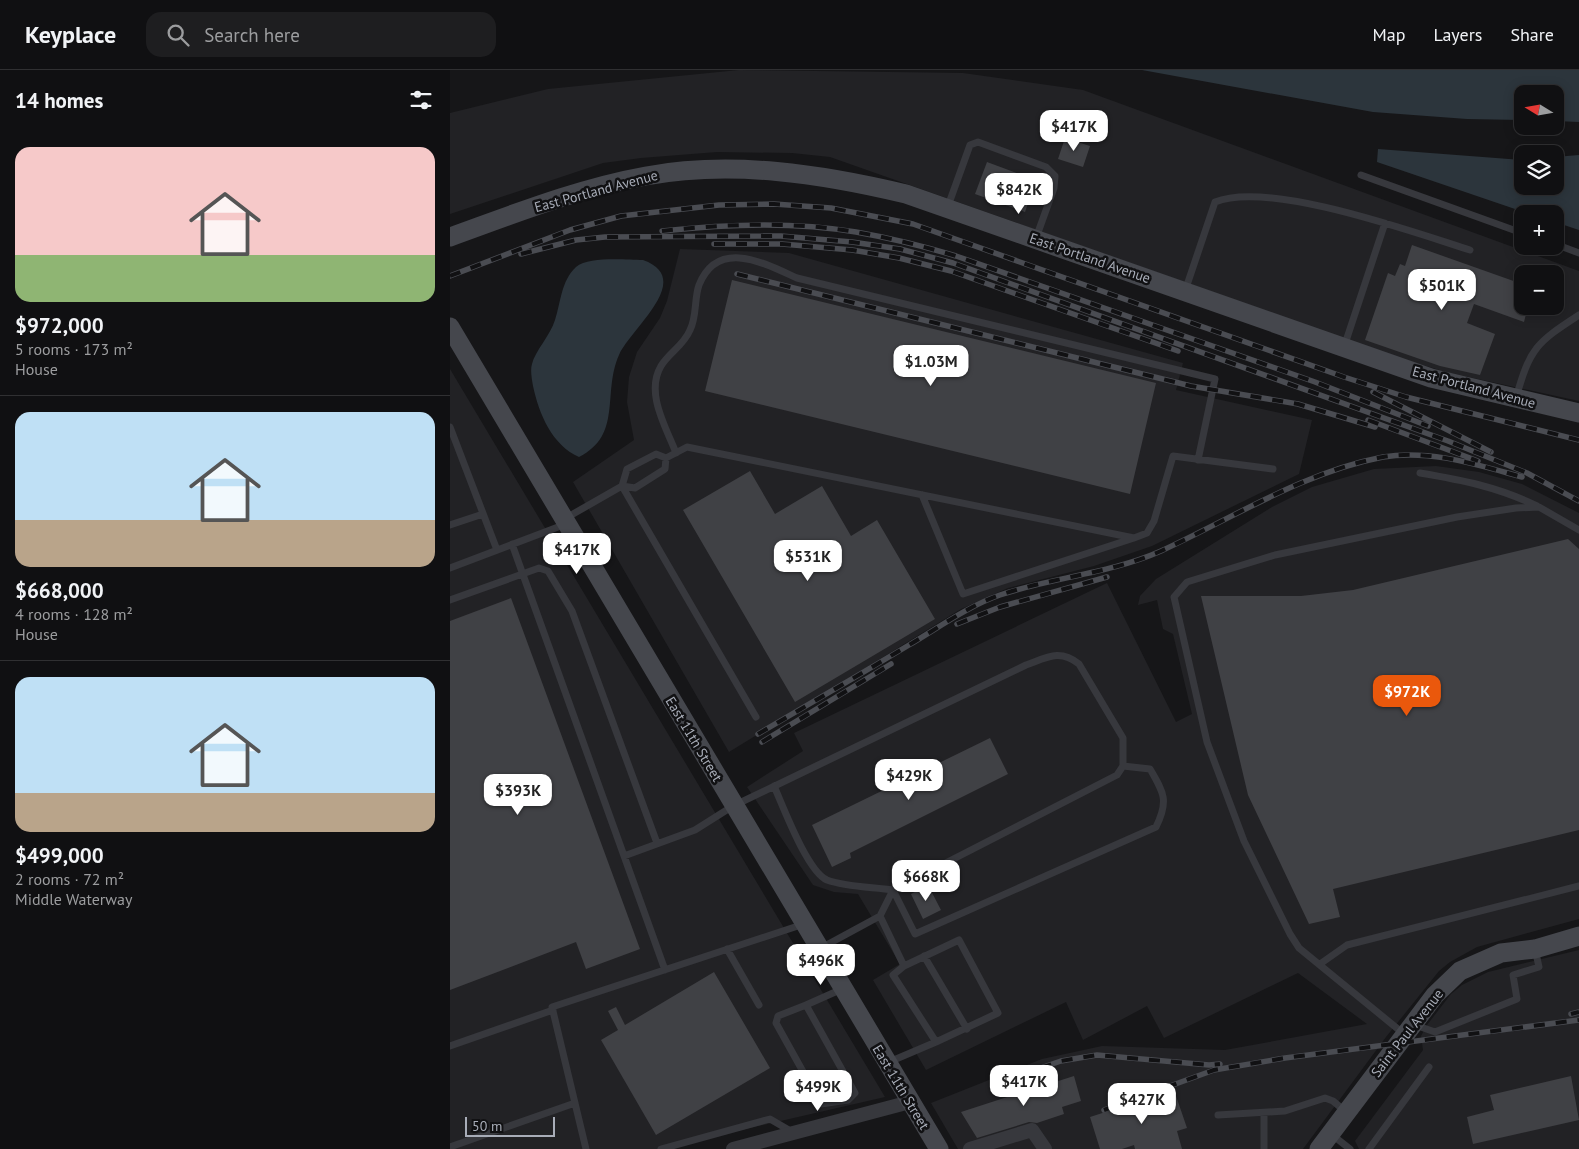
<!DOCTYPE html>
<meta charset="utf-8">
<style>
:root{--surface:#101012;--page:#1e1e20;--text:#f1f3f6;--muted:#9c9d9f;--line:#303032;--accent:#ea580c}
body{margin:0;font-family:"PT Sans",sans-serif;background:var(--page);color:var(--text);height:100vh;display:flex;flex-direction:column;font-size:19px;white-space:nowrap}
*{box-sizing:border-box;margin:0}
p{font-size:16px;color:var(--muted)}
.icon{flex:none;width:28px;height:28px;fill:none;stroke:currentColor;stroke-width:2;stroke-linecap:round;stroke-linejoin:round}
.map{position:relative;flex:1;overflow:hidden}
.sheet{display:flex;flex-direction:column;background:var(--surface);width:450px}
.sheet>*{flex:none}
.needle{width:32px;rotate:281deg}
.buttons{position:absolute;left:1064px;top:15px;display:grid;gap:10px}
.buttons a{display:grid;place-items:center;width:50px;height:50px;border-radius:10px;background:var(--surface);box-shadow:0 2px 12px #0003,0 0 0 1px var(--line);font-size:25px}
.scale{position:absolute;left:15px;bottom:12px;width:90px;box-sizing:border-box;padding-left:5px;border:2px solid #a8adb8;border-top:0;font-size:14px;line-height:18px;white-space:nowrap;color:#a8adb8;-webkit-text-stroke:4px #111113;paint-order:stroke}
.price{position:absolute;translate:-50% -42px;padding:0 11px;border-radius:10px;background:#fff;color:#222;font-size:16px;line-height:32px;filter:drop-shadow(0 1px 2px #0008)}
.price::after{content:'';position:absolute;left:50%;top:30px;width:15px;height:11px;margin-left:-8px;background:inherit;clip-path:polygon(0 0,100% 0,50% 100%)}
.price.selected{background:var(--accent);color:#fff}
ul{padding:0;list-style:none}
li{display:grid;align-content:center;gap:10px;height:265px;padding:0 15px}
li+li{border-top:1px solid var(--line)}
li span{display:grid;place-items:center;height:155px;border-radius:15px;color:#555}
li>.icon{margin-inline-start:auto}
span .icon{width:90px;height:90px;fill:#fffc;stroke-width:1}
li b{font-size:21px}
h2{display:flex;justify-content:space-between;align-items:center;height:60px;padding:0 15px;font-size:21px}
header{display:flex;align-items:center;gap:30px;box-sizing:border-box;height:70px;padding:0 25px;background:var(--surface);border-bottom:1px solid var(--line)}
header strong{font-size:24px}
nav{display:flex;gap:28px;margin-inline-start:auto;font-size:18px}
.search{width:350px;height:45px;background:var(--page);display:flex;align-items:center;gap:12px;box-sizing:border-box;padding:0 18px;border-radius:15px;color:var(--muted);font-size:19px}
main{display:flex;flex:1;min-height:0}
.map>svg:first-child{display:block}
.built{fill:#222225;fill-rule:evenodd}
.water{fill:#2c353c}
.building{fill:#404145}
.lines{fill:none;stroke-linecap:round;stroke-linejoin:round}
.lane{stroke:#37383d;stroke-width:7}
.street{stroke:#37383d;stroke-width:14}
.secondary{stroke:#45474d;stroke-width:19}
.rail-casing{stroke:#4a4c52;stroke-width:5.5}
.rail{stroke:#111113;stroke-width:4;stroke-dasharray:11;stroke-linecap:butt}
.labels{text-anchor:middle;stroke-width:5;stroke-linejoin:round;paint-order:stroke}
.street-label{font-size:14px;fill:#a8adb8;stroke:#111113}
</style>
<header>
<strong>Keyplace</strong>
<div class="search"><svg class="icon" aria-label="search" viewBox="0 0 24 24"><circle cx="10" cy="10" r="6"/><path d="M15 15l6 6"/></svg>Search here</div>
<nav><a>Map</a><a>Layers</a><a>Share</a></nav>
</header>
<main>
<section class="sheet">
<h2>14 homes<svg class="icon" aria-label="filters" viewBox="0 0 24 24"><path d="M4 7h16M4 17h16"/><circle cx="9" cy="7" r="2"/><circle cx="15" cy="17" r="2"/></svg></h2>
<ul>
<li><span style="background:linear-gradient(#f6c9c9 70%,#8fb573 0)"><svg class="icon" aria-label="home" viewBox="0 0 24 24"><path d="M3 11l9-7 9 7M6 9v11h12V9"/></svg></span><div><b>$972,000</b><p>5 rooms · 173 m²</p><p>House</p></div></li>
<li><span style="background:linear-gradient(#bfe0f5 70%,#b9a48a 0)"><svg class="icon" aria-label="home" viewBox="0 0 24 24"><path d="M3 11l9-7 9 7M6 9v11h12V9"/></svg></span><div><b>$668,000</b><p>4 rooms · 128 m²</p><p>House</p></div></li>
<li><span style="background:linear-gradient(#bfe0f5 75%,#b9a48a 0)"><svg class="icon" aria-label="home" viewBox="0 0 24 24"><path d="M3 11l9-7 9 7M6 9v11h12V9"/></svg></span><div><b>$499,000</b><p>2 rooms · 72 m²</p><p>Middle Waterway</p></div></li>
</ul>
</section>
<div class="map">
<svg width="1129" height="1079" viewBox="0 0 1129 1079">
<rect width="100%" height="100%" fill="#161618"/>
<!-- built -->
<path class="built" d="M289,0L513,3L633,20L1129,201V331L1000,303L955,290L380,87L342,83L267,82L191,88L153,93L0,144V43L98,19ZM1072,204H1105V236H1072Z
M230,179L339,183L733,293L726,320L862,350L849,404L702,476L644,496L558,518L511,539L279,682L123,412L184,370L177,332L179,307L187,282L210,248L217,231Z
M0,299L435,1027L208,1079H0Z
M986,396L1029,402L1072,414L1129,443V849L1027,877L1000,892L989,901L936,967L853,1079H508L481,1033L592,989L652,976L775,980L917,954L848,903L714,968L697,936L633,970L616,932L476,1000L423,910L450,894L408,824L384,822L363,815L297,717L353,681L344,663L657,513L726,652L742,644L723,564L713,559L707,530L688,535L690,526L706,509L822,437L862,417L924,399Z
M1129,880V1079H909L905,1071L973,980L971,966L977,955L1001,924L1012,915L1038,902Z"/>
<!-- water -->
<path class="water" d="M692,0H1129V52L1105,51V24H1072V50L1017,49L923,42Z
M928,79L1072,90V116H1105V87L1129,85V160L1105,152V144H1080L927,92Z
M193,190C246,209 180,259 169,285C152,323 173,365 129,387C102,375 89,344 83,316C82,310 80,300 82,294C85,281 100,266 105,250C111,232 111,211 126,197C139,186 176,190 193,190Z"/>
<!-- building -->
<path class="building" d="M615,68L640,76L633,97L608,89Z
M537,92L586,110L575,142L525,124Z
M962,175L1072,214V236H1078L1074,252L1024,234L1017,253L1045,264L1030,305L990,296L915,270L938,203L945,206L950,194L955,196Z
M282,210L706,313L680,424L255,321Z
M300,401L325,444L372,416L401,466L427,450L485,549L345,632L233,440Z
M1118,469L1129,479V760L883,819L890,847L859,854L798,725L751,526H851L903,520Z
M61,528L190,879L136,899L126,872L0,920V551Z
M540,668L558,704L400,783L401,788L382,797L362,755Z
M478,815L491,840L473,849L461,824Z
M264,902L320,998L206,1065L151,970L168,960L158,941L166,937L175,955Z
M624,1006L631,1031L612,1037L614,1044L587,1053L579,1052L527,1068L511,1042L573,1022L571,1016L597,1008L599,1014Z
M1121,1006L1129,1050L1023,1074L1017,1047L1044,1040L1040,1025Z
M724,1020L737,1058L727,1061L732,1079H685L684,1075L672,1079H650L640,1047Z"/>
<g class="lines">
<!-- lane -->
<path class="lane" d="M911,105L1072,163
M498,136L520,75L528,72L596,97L605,106L604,118L586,168
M1105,174L1129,183
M735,221L765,132C818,110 963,162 1020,180
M894,277L935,153
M1066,328C1080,278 1086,273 1129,245
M0,357L47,480
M226,383C216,357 195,323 211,296C219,283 234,275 240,260C247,247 244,229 249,215C268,168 314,193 347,208L765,309L748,390
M206,384L216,388L215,399L185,418L172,416L177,399Z
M216,388L237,377L684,468L697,463L704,451L723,386L823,399
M970,403C1012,410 1048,417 1087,436
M472,425L513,524L684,468
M116,448L172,416L306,647
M0,455L33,444
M62,474L215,900
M0,498L116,454
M0,530L89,498L98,501L122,541L207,773
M324,716C333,736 357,801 377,810C396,817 422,817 443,820L465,864L706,757C719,731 714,723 700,699L673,696
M174,786L245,760L283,736L576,595C598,587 610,579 629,594L673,668V696L667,705L443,820L430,846
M371,878L430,846L454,896L443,905L486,972L548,943L509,870L454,896
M277,879L309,935
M474,886L517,959
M870,894L897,875L1129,816
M356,935L328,946L326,953L371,1034L398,1030L405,1023L356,935L392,919
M965,955L985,962L1067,929L1063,905L1089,897L1085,879
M954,964L849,878L840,864L794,771L757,672L724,527L737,512L825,485L1007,447L1066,438L1089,437L1129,460
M0,976L103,940
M439,992L486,972
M768,1045L835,1041L875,1028L883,1031L896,1042
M881,1064L900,1079
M0,1077L125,1033
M136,1079L102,937L354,854
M211,1079L320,1049L344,1063
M814,1079V1043
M919,1079L979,997"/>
<!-- street -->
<path class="street" d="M283,1079L460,1032
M520,1079L582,1060L595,1079"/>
<!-- secondary -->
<path class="secondary" d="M0,167C64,144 129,118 196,106C282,90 372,104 456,124L981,308L1129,343
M0,257L489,1079
M869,1079L985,925L1010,901L1051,883L1085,879L1129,866"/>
<!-- rail casing -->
<g class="rail-casing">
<path id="rail" d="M212,161C275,154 342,151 406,162C440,168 473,176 506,186L865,312L978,356
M264,174H332L402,180L449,188L501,201L728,281
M71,184L126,170L155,167L331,166L402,172L450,179L503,193L998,371L1077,403L1129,431
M287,204L741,316L848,334L925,357
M0,206L120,160L171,146L269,135L324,134L381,138L463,154L894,307L956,327L1129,370
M923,322L1041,382
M918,350L1028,391
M507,554L550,537L657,507
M308,664C358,635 409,605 459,575C488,558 518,536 550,525C603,507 659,504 711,481C783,448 854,402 933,387C980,379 1028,395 1072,407
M312,672L441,594
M1121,944L1129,942
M570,1005L611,991L647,985L759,995L770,994
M654,1040L764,1000L835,988L1129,950"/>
</g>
<!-- rail -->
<use href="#rail" class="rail"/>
</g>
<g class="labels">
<!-- street labels -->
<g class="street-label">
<text transform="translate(146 121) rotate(-15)" y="5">East Portland Avenue</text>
<text transform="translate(640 188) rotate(19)" y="5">East Portland Avenue</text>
<text transform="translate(1024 317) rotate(15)" y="5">East Portland Avenue</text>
<text transform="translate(244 669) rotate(59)" y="5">East 11th Street</text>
<text transform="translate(957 963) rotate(-52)" y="5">Saint Paul Avenue</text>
<text transform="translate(451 1017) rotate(59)" y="5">East 11th Street</text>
</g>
</g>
</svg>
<div class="buttons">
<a><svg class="needle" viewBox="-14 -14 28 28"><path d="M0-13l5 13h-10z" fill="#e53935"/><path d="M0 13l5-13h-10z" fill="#9c9d9f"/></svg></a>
<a><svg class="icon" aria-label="layers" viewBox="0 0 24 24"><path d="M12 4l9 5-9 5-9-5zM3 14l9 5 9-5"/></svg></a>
<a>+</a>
<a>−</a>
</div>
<div class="scale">50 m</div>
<b class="price" style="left:624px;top:82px">$417K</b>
<b class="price" style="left:569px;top:145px">$842K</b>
<b class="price" style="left:992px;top:241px">$501K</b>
<b class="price" style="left:481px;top:317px">$1.03M</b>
<b class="price" style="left:127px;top:505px">$417K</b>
<b class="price" style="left:358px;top:512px">$531K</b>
<b class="price selected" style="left:957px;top:647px">$972K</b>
<b class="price" style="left:459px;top:731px">$429K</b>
<b class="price" style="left:68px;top:746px">$393K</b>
<b class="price" style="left:476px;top:832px">$668K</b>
<b class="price" style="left:371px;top:916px">$496K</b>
<b class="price" style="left:574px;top:1037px">$417K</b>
<b class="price" style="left:368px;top:1042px">$499K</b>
<b class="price" style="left:692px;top:1055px">$427K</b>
</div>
</main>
